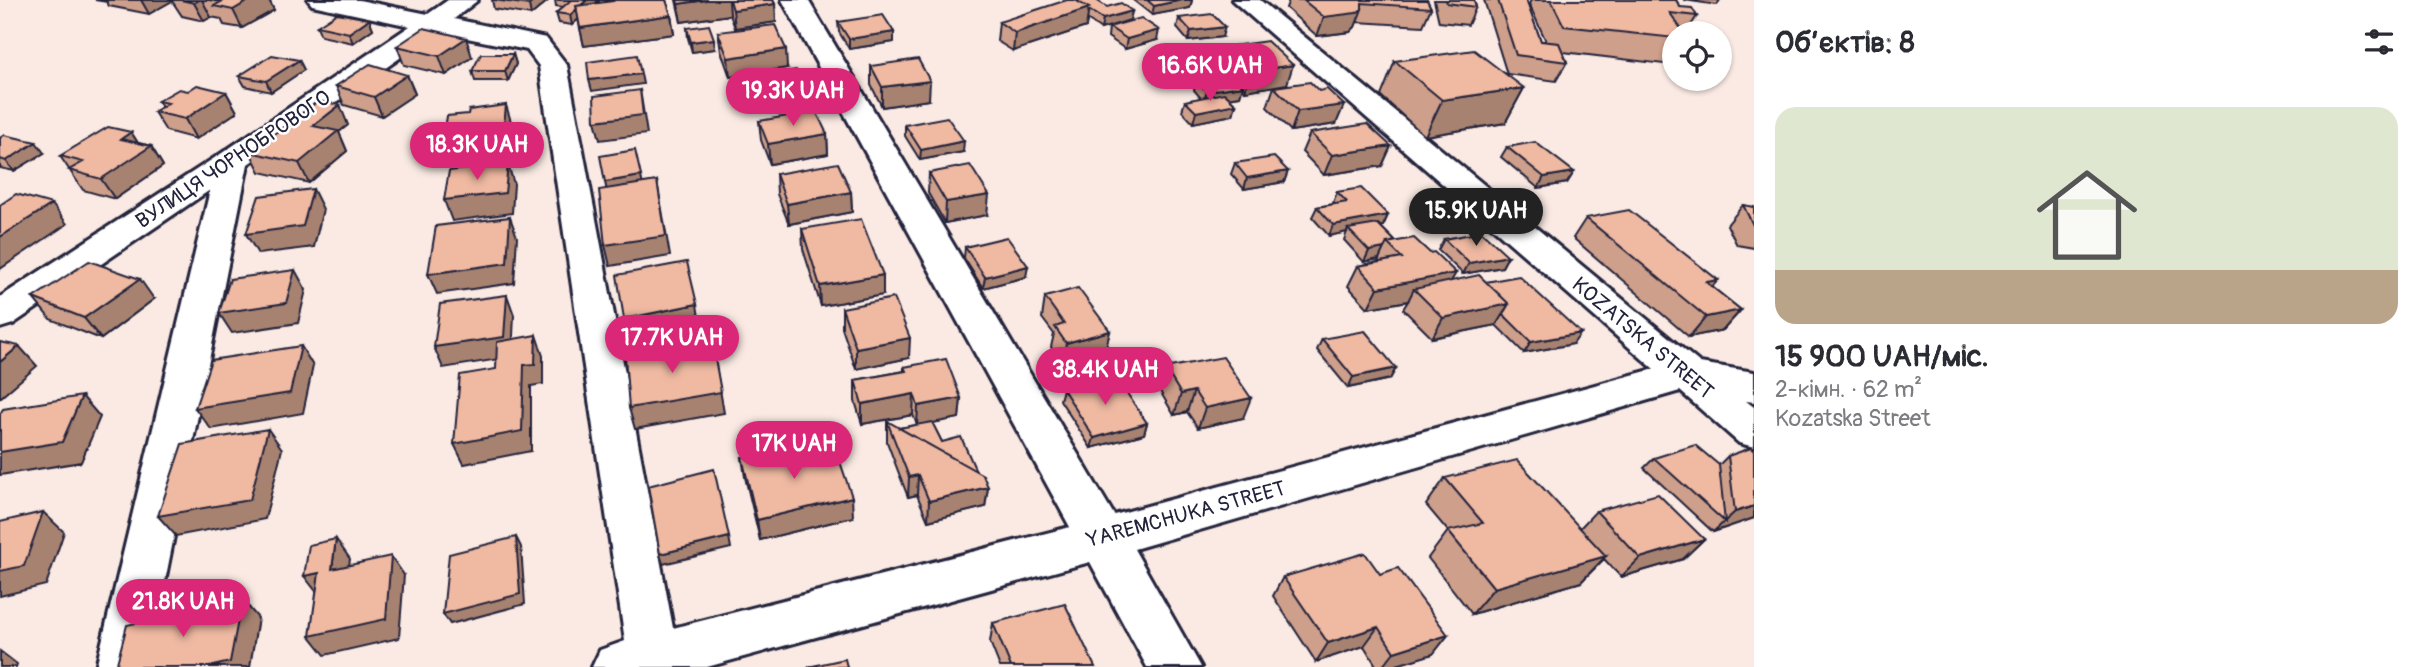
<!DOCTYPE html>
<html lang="uk">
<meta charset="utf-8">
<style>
:root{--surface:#fff;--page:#f7f7f7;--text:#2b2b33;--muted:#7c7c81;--line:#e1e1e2;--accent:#db2777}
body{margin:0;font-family:Pangolin,sans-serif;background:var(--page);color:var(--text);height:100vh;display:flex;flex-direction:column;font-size:26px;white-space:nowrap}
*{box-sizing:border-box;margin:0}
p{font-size:23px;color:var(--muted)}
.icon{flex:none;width:38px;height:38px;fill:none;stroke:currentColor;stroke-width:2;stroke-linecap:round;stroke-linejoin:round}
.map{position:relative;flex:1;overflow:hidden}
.sheet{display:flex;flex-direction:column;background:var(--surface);width:665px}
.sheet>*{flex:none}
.buttons{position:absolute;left:1662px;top:21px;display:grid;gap:14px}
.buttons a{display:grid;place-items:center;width:70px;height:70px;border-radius:50%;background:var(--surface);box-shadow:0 2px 5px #0004;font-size:35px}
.price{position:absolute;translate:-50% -60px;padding:0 16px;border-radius:24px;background:var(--accent);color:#fff;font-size:23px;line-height:46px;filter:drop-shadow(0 2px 4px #0008)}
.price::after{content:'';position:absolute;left:50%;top:42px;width:21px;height:16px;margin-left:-10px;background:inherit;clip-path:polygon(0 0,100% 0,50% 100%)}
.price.on{background:#222;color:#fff}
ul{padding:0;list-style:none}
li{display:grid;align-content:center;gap:14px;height:371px;padding:0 21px}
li+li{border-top:2px solid var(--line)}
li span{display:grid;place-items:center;height:217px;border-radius:21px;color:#555}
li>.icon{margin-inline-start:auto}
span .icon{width:126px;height:126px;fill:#fffc;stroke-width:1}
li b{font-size:30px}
h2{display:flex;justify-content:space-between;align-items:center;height:84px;padding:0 21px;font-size:30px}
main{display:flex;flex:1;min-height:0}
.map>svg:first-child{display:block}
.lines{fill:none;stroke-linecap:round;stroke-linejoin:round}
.street-casing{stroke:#22223b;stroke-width:6}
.street{fill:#fff;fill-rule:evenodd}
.wall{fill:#ce9f8b;stroke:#22223b;stroke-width:2}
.shaded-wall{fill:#a78271;stroke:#22223b;stroke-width:2}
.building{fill:#efb9a2;stroke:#22223b;stroke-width:2}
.labels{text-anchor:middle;stroke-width:5;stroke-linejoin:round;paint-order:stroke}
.street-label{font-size:21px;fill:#22223b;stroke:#fff}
</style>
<main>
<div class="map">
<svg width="1754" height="667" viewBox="0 0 1754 667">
<rect width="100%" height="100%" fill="#faeae3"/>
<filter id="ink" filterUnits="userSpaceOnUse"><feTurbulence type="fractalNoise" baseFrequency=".0143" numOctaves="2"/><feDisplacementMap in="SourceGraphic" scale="14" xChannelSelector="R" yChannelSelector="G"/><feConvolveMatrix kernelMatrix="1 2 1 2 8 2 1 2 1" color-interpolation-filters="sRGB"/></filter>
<g filter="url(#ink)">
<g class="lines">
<!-- street casing -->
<g class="street-casing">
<path id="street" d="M308,0H359L428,14L448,0H478L454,19L546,38L567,65L673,628L1070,527L782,0H808L1114,515L1654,369L1232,0H1260L1700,363L1754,372V402L1746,401L1754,407V447L1739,443L1680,391L1134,549L1201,667H1147L1090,562L707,667H592L600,650L625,641L539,66L527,50L437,32L248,164L148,667H96L210,190L13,324L0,328V297L222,153L410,26L312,5Z"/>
</g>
<!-- street -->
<use href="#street" class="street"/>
</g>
<!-- wall -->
<path class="wall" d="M95,0H269L274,10L242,28L224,25L221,19L211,17L204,21L182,16L172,1L149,14L109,6L107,2Z
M492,0H549L531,15L494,9Z
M555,0H597V2L596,3H599V0H666L671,15L674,34L584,46L578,19L572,25L559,23L556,13L563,7L556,6Z
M676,0H773L775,4L776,22L735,28L730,15L681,22Z
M1133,0H1192L1190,8L1152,15Z
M1289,0H1427L1431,8L1423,26L1357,22L1355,27L1350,32L1317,36L1286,8Z
M1434,0H1474L1476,7L1468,25L1439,22Z
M1484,0H1526L1541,41H1546L1529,4L1531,0H1676L1680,7L1697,16L1686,33H1675V60L1672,65L1563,52L1567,62L1556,81L1507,74Z
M1684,0H1720L1717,5Z
M1107,7L1132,11L1130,20L1101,29L1087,19L1086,27L1013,51L997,41L999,22Z
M1179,18L1222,37L1188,41L1177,28Z
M369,19L373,29L353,43L321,36L317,26Z
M838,22L894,42L849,49L839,32Z
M1109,27L1157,40L1125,49L1108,37Z
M687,28L715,49L692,52L688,38Z
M718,32L787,68L730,77L721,51Z
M397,46L472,57L446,75L404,65Z
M1226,47L1287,84L1245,91L1242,87L1240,96L1229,98L1236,104L1233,115L1193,123L1182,111L1185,101L1201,98L1194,90L1196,80L1230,75L1221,66Z
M513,54L516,64L508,81H475L472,71Z
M299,60L304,70L271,92L245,86L239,76Z
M1395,61L1524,88L1505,123L1425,136L1381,96Z
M871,66L929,100L882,107L871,85Z
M767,74L806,101L763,107L757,93L756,83L767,81Z
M407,75L415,94L382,116L344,105L336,86Z
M1274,87L1319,91L1336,124L1291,131L1267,107Z
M188,91L226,92L237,112L196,139L166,131L154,112L162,107L158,101Z
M759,121L827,134L828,154L770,164L761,140Z
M348,125L339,132L347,151L309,183L260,172L250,152Z
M905,125L963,152L920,160L905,136Z
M131,132L138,143L151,146L163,166L115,199L83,190L60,156Z
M1310,133L1391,146L1382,166L1324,175L1302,152Z
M0,138L44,153L14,171L0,168Z
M1507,147L1574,172L1567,183L1538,188L1501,157Z
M1235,163L1288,171L1284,182L1244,189L1231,174Z
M929,173L987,215L945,223L928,193Z
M776,174L851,192L852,212L789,224L777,194Z
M1337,192L1388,215L1383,226H1380L1395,241L1451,281L1486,282L1573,344L1524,353L1496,325L1432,338L1403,309L1408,301L1368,308L1348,286L1358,266L1378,262L1379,259L1364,262L1344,240L1347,232L1329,236L1312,217L1317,207L1334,204L1333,203Z
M1743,205L1754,207V248L1737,245L1727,225Z
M1586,218L1712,287L1741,310L1723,330L1689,337L1573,238Z
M802,229L883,295L821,306L803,249Z
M1444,239L1508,256L1502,267L1463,274L1438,250Z
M965,247L1026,277L983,288L964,258Z
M1045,297L1110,331L1105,352L1062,363L1051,347L1054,334L1042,318Z
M33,298L154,299L101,339L50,319Z
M842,308L909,358L856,369L842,328Z
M1322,339L1396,368L1390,379L1348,388L1317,350Z
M904,367L961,398L959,418L932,423L942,442L976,471L988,487L985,507L928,521L917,495L908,497L887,442V421L899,428L917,425L913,415L862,424L855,401V380L904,371Z
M1165,368L1243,418L1198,428L1187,412L1174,415L1158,388Z
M1063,389L1147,423L1144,434L1091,448L1060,400Z
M1754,451V518L1713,532L1644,468L1654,458L1719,465L1728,456Z
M742,457H789L853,517L760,540L745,477Z
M1445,478L1580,528L1596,511L1704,539L1683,559L1621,577L1604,559L1581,582L1472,614L1428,558L1448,531L1426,505Z
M1380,574L1448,635L1433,654L1390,667H1377L1364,646L1316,662L1273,596L1283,577Z
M993,623L1095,667H1000L990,642Z"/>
<!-- shaded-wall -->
<path class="shaded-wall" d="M141,0H172V1L149,14Z
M199,0H202L211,17L204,21L194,3Z
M250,0H269L274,10L242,28L233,10Z
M535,0H549L531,15L529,5Z
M587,0H597V2L572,25L570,15Z
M706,0H729L730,15L681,22L678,4Z
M1182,0H1192L1190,8L1152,15L1154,6Z
M775,4L776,22L735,28L733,10Z
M1089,8L1086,27L1013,51L1015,33Z
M1362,9L1355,27L1350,32L1317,36L1324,17Z
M1132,11L1130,20L1101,29L1103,19Z
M671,15L674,34L584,46L580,28Z
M369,19L373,29L353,43L349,33Z
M1225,27L1222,37L1188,41L1191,31Z
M1159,30L1157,40L1125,49L1127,39Z
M894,32V42L849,49V39Z
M466,38L472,57L446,75L439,56Z
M714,39L715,49L692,52L691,42Z
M786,49L787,68L730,77L728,58Z
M513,54L516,64L508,81L505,71Z
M299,60L304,70L271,92L266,81Z
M1293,65L1287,84L1245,91L1251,71Z
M641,74L643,84L592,91L589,80Z
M407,75L415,94L382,116L374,97Z
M930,81L929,100L882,107V87Z
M1243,86L1240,96L1204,101L1207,91Z
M1524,88L1505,123L1425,136L1442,100Z
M640,90L647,134L600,140L595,121Z
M805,90L806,101L763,107L762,97Z
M226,92L237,112L196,139L185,119Z
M1236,104L1233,115L1193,123L1196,112Z
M340,105L348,125L339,132L347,151L309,183L299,163L313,126Z
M506,105L512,125L509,155L472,160L469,153L451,155L444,135Z
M1344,105L1336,124L1291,131L1298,111Z
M131,132L143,151L151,146L163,166L115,199L101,179L121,139Z
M827,134L828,154L770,164L768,144Z
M964,141L963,152L920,160L921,150Z
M36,142L44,153L14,171L6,161Z
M1391,146L1382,166L1324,175L1332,155Z
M508,164L514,184L512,213L452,221L444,200Z
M1288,171L1284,182L1244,189L1247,178Z
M1574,172L1567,183L1538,188L1544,177Z
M641,176L643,186L607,192L605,182Z
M657,181L670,256L610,266L605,245Z
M313,189L323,209L314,247L258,254L246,234Z
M851,192L852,212L789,224L787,204Z
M989,195L987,215L945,223L946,202Z
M52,204L67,224L0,269V237Z
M1388,215L1383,226L1351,232L1348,229L1347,232L1329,236L1333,225Z
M510,217L517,237L514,283L437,294L428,274Z
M1384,248L1379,259L1364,262L1369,251Z
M1508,256L1502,267L1463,274L1469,263Z
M1028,266L1026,277L983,288L985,277Z
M295,270L306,290L298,323L232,333L219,313Z
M1456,273L1444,293L1414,289L1408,301L1368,308L1378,288Z
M883,275V295L821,306L820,286Z
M140,279L154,299L101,339L84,318Z
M1718,280L1701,300L1706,282Z
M507,295L514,315L512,357L443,368L434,347Z
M697,304L700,325L629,339L624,319Z
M1509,304L1496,325L1432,338L1443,318Z
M1741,310L1723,330L1689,337L1706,317Z
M1110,331L1105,352L1062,363L1066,343Z
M1581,333L1573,344L1524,353L1531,342Z
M536,335L543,356V384L531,386V451L464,464L454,444L524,365Z
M910,338L909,358L856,369V348Z
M712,342L724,413L635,429L629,408Z
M19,346L37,366L0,398V362Z
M301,346L313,366L303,413L211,429L195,408Z
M1396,368L1390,379L1348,388L1353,377Z
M1194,391L1187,412L1174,415L1181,394Z
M914,394L913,415L862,424V404Z
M82,396L100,417L81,462L0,475V452Z
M961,398L959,418L917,426L918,406Z
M1251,398L1243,418L1198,428L1205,408Z
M1147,423L1144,434L1091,448L1094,438Z
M268,429L282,449L265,519L176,536L158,516Z
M918,475L917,495L908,497L909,477Z
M988,487L985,507L928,521L929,501Z
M852,497L853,517L760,540L757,520Z
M1754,506V518L1713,532L1735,512Z
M43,512L64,532L46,585L0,596V571Z
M516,537L521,547L525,604L450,624L443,614Z
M729,537L731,548L663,564L660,554Z
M336,539L350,559L346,588L332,569Z
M1704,539L1683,559L1621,577L1640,558Z
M391,556L404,575L399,638L325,655L310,636Z
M1606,556L1581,582L1472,614L1494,588Z
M319,573V595L304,576Z
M242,599L258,618L250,667H209Z
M1378,627L1364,646L1316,662L1328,643Z
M1448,635L1433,654L1390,667H1382L1394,652Z
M0,651L17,664L16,667H0Z"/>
<!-- building -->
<path class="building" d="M181,0H199L194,3Z
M209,0H250L233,10L214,6L221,2Z
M494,0H535L529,5Z
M571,0H587L581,5L576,6L577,9L570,15L556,13Z
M615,0H666L671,15L580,28L576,6L613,1Z
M677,0H706L678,4Z
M730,0H773L775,4L733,10Z
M1067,0H1075L1089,8L1015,33L999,22Z
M1075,0H1096L1107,7L1121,3L1132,11L1103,19L1087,9L1089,8Z
M1147,0H1182L1154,6Z
M1303,0H1427L1431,8L1362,3V9L1356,13L1324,17Z
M1446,0H1474L1476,7L1447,3Z
M1498,0H1526L1541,41L1559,43L1567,62L1516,55Z
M1551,0H1676L1680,7L1692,8L1697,16L1670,13L1684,33H1675V38L1564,26Z
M337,13L369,19L349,33L317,26Z
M1212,14L1225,27L1191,31L1179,18Z
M883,15L894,32L849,39L838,22Z
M1141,18L1159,30L1127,39L1109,27Z
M709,25L714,39L691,42L687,28Z
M775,25L786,49L728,58L718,32Z
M424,28L466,38L439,56L397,46Z
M1267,41L1293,65L1251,71L1226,47Z
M1474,50L1524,88L1442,100L1395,61Z
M481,54H513L505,71H472Z
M272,55L299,60L266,81L239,76Z
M637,55L641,74L589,80L587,62Z
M918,59L930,81L882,87L871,66Z
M370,64L407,75L374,97L336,86Z
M796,70L805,90L762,97L756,83L769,81L767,74Z
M1232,75L1243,86L1207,91L1196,80Z
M1310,82L1319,91L1327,89L1344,105L1298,111L1274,87Z
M197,85L226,92L185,119L154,112L168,103L158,101L179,89L188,91Z
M640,90L643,115L595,121L594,96Z
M1224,93L1236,104L1196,112L1185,101Z
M318,101L340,105L313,126L338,131L299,163L250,152Z
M506,105L503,136L465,140V133L444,135L447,116L468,114L469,110Z
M816,111L827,134L768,144L759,121Z
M947,117L964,141L921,150L905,125Z
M1367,124L1391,146L1332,155L1310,133Z
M108,127L131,132L121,139L151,146L101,179L69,170L83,162L60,156Z
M4,135L36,142L6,161L0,159V138Z
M1535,142L1574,172L1544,177L1507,147Z
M635,150L641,176L605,182L600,156Z
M1274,157L1288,171L1247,178L1235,163Z
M838,163L851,192L787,204L776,174Z
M508,164L505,193L444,200L449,171Z
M970,165L989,195L946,202L929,173Z
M657,181L666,236L605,245L599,190Z
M1361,188L1388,215L1333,225L1317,207L1347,202L1337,192Z
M313,189L303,226L246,234L259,196Z
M16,194L52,204L0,237V205Z
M1743,205L1754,207V225H1753Z
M1629,210L1718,280L1706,282L1741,310L1706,317L1586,218Z
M510,217L507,263L428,274L436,226Z
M861,219L883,275L820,286L802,229Z
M1378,224L1395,241L1387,243L1384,248L1369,251L1348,229Z
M1482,232L1508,256L1469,263L1444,239Z
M1007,237L1028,266L985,277L965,247Z
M1414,238L1430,253L1434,252L1456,273L1378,288L1358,266L1402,258L1387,243Z
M89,261L140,279L84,318L33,298Z
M687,262L697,304L624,319L617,275Z
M295,270L286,303L219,313L230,279Z
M1479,275L1509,304L1443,318L1414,289Z
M1519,276L1581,333L1531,342L1503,314L1509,304L1486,282Z
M1078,288L1110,331L1066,343L1055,327L1064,324L1045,297Z
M507,295L504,337L434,347L440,304Z
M894,298L910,338L856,348L842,308Z
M1365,331L1396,368L1353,377L1322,339Z
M536,335L535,364L524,365L522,431L454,444L460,375L496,369L497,342Z
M0,342L19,346L0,362Z
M712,342L721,392L629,408L625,356Z
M301,346L290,393L195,408L211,360Z
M1223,357L1251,398L1205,408L1194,391L1181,394L1165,368Z
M946,359L961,398L918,406L914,394L862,404L855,380L906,371L904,367Z
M1116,377L1147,423L1094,438L1063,389Z
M82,396L62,442L0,452V414L3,409Z
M887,421L983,475L988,487L929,501L918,475L909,477Z
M932,422L942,442L961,437L976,471L899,428Z
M268,429L250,500L158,516L182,444Z
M1695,445L1719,465L1725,522L1654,458Z
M786,447L789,457L835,447L852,497L757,520L742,457Z
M1751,448L1754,451V506L1735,512L1728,456Z
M1517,460L1606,556L1494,588L1448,531L1483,523L1445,478Z
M714,469L729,537L660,554L648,486Z
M1658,494L1704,539L1640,558L1596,511Z
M43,512L24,566L0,571V522Z
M516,537L520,594L443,614L449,554Z
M336,539L332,569L391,556L386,619L310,636L319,573L304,576L309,545Z
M1365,553L1380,574L1398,568L1448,635L1394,652L1378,627L1328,643L1283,577Z
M242,599L230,662L209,667H116L127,625Z
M1065,604L1095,667H1011L993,623Z
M845,659L847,667H808Z"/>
</g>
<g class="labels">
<!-- street labels -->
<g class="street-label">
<text transform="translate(233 159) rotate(-34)" y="7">ВУЛИЦЯ ЧОРНОБРОВОГО</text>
<text transform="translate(1643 338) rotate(40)" y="7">KOZATSKA STREET</text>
<text transform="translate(1186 514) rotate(-15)" y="7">YAREMCHUKA STREET</text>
</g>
</g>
</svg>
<div class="buttons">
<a><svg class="icon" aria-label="locate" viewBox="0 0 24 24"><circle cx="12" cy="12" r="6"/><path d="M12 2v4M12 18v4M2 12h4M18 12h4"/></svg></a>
</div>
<b class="price" style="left:1210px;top:103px">16.6K UAH</b>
<b class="price" style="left:793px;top:128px">19.3K UAH</b>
<b class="price" style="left:477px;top:182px">18.3K UAH</b>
<b class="price on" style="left:1476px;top:248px">15.9K UAH</b>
<b class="price" style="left:672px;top:375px">17.7K UAH</b>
<b class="price" style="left:1105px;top:407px">38.4K UAH</b>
<b class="price" style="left:794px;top:481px">17K UAH</b>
<b class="price" style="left:183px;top:639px">21.8K UAH</b>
</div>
<section class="sheet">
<h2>Об’єктів: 8<svg class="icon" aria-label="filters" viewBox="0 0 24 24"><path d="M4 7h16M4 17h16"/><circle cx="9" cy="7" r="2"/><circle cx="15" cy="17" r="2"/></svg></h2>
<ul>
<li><span style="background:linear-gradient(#dfe7d0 75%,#b9a48a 0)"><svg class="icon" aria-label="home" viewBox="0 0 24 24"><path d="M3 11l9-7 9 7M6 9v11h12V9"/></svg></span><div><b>15 900 UAH/міс.</b><p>2-кімн. · 62 m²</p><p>Kozatska Street</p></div></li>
</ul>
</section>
</main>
